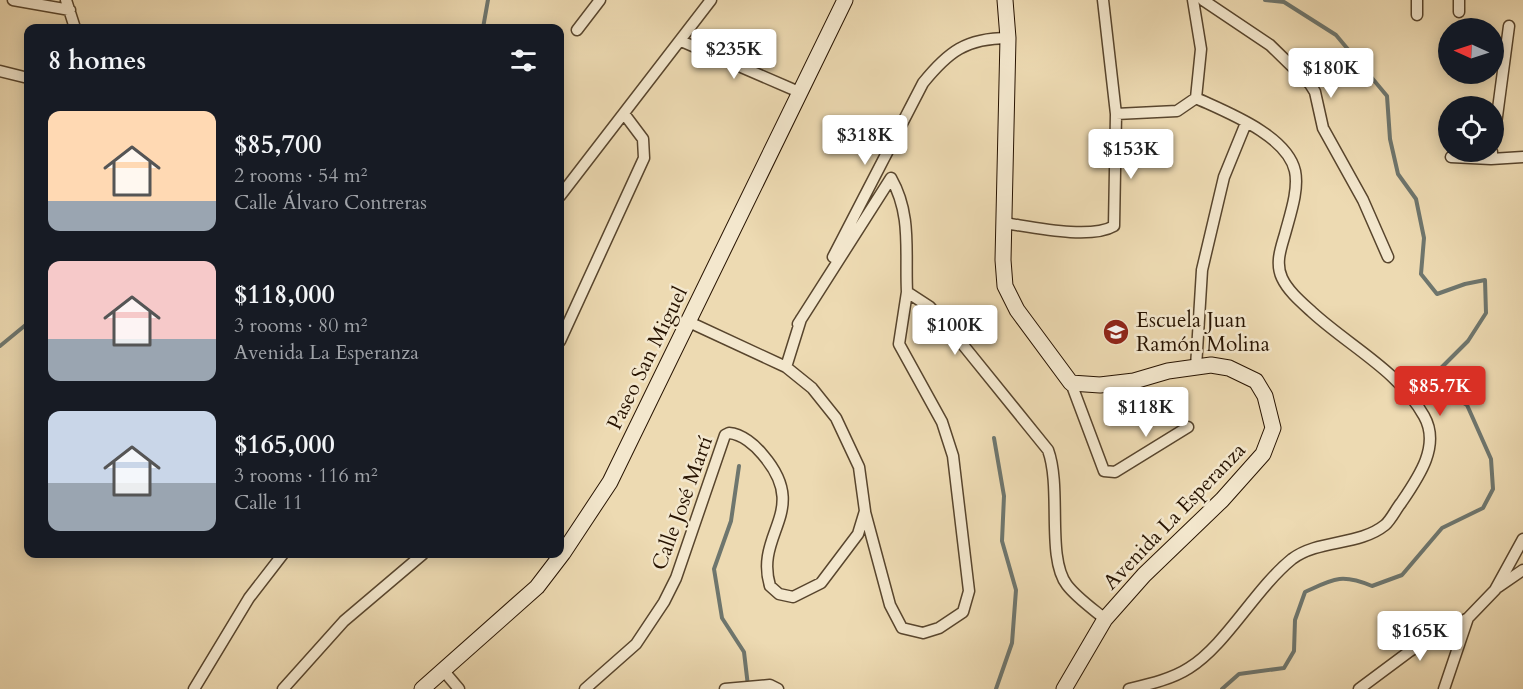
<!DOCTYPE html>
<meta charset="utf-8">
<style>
:root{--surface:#171b24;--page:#242831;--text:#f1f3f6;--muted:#9ea1a6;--accent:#d93025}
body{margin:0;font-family:Cardo,serif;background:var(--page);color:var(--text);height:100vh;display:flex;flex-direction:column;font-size:22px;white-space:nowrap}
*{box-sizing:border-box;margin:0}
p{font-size:20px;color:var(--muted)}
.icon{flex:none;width:33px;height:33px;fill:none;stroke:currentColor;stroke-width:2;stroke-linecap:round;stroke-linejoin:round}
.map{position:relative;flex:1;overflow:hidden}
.panel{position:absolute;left:24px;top:24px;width:540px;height:534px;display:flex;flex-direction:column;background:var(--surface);border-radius:12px;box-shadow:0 3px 15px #0003}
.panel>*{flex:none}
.needle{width:39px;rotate:273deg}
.controls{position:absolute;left:1438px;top:18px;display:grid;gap:12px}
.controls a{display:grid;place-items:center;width:66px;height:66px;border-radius:50%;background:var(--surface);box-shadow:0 3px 15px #0003;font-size:30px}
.price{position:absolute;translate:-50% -51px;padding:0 14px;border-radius:6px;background:#fff;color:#222;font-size:20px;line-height:39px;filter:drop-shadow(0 2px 3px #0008)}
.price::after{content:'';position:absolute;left:50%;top:36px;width:18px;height:14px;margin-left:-9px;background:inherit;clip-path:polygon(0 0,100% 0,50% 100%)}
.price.selected{background:var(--accent);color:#fff}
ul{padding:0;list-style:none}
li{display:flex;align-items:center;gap:18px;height:150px;padding:0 24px}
li span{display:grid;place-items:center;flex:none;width:168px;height:120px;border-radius:12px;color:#555}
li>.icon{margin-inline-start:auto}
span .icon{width:72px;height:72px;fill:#fffc;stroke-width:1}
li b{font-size:26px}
h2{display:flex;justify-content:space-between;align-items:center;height:72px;padding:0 24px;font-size:26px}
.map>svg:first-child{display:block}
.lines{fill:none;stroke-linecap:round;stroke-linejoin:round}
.stream{stroke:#6e766e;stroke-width:4}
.street-casing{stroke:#58452d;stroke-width:13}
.secondary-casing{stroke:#271301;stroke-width:17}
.street{stroke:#f3e7cd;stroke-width:10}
.secondary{stroke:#f3e7cd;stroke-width:15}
.labels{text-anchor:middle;stroke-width:5;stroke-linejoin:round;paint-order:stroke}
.poi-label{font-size:21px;fill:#271301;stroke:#f3e7cd;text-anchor:start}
.street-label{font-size:21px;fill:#271301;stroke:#f3e7cd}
</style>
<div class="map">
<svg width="1523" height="689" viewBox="0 0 1523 689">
<rect width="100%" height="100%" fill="#eddab2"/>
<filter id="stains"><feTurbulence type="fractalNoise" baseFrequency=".00333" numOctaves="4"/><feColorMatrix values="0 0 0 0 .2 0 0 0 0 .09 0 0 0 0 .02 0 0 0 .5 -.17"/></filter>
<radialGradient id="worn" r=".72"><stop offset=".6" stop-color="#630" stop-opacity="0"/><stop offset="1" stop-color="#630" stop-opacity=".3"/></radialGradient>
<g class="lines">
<!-- stream -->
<path class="stream" d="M483,28L488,0
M0,346L28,323
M994,438L1004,496L1002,541L1016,590L1012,643L996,689
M739,466L731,521L714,569L722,618L744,652L748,686
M1222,689L1239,674L1284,668L1294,651L1295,620L1305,592C1333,579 1341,573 1372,586L1402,575L1442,528L1483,508L1493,489L1491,459L1467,405L1457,399L1441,368L1468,341L1486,313L1485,280L1465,284L1437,294L1421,274L1424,238L1416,199L1398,174L1390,139L1387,96L1336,35L1284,2L1265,0"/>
<!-- street casing -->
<g class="street-casing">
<path id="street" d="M13,0L70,10
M66,0L75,28
M1203,0L1270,45L1310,84L1315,92L1323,128L1363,200L1388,257
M1459,0V12
M1417,15V0
M577,30L600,0
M681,41L799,92
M0,71L28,78
M1116,114L1177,111L1196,98L1201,49L1193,0
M1494,139L1509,26
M1492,152L1491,159L1523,157
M1451,157L1491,159
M560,196L711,0
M1004,223C1032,227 1090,240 1114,226L1116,114L1103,0
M833,257L923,83C948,52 966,38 1008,38
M798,324L891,178C912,215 905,251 907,292L930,307L955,335L1048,450C1062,488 1046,558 1067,585C1077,598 1093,609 1105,619
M560,341L644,158L643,139L625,115
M786,367L801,319
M1196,367L1202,270L1224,177L1246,123
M1071,383L1104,471L1115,472L1188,427
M865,512L890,605L902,628L923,633L939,628L963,612L969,591L953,456L942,422L899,344L907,292
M1498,587L1523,570
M443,670L459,689
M194,689L249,598L283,554
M283,689L344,621L423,554
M585,689L636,644L664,602L676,578L725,435L729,433C742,434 755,445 763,455C811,511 754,533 770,586L779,594L793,597L821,583L858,534L865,511L859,467L836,418L812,388L786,367L689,322
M725,689L770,685L778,689
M1129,689C1150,684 1172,679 1189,668C1226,645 1255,589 1292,559C1319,539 1359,546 1385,525C1391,520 1396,509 1401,503C1418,478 1441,446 1424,416C1399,371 1349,346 1312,312C1301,302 1288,291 1282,278C1275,263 1281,248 1285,234C1290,215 1299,190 1295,171C1287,135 1226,112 1196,98
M1359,689L1410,651L1468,618L1495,590L1523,539
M1444,689L1468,618"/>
</g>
<!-- secondary casing -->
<g class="secondary-casing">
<path id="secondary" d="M1005,0L1008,38L1003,260L1005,286L1017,310L1071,383L1100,385L1134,381L1168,371L1211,365L1229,368L1256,381L1265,396L1273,428L1263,454L1222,500L1144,575L1105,619L1064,689
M422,689L537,587L563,553L610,482L845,0"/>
</g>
<!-- street -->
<use href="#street" class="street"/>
<!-- secondary -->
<use href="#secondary" class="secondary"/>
</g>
<!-- icons -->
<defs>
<g id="school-disc" transform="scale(1.35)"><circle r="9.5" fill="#8f2418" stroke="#f3e7cd"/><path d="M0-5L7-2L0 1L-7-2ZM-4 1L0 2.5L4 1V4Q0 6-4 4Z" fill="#fff"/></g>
</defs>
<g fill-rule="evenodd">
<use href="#school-disc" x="1116" y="332"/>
</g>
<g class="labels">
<!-- poi labels -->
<g class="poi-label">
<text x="1136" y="327">Escuela Juan<tspan x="1136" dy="24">Ramón Molina</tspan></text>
</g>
<!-- street labels -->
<g class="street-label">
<text transform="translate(647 358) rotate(-64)" y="7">Paseo San Miguel</text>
<text transform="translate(682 503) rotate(-70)" y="7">Calle José Martí</text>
<text transform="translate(1174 516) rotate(-46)" y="7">Avenida La Esperanza</text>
</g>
</g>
<rect width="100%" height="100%" filter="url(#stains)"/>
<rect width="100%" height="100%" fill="url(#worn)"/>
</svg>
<div class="controls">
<a><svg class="needle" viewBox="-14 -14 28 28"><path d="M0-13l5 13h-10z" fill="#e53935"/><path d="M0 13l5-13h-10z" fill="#9ea1a6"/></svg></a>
<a><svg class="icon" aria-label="locate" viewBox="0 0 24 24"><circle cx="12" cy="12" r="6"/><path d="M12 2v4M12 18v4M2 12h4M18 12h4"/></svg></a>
</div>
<b class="price" style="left:734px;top:80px">$235K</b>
<b class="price" style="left:1331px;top:99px">$180K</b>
<b class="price" style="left:865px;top:166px">$318K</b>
<b class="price" style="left:1131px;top:180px">$153K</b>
<b class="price" style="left:955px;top:356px">$100K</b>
<b class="price selected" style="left:1440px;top:417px">$85.7K</b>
<b class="price" style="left:1146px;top:438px">$118K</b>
<b class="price" style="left:1420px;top:662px">$165K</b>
<section class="panel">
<h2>8 homes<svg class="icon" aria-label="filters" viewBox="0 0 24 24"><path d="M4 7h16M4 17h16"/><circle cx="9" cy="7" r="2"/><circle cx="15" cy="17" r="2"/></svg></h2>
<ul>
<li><span style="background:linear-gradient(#ffd9b3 75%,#9aa5b1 0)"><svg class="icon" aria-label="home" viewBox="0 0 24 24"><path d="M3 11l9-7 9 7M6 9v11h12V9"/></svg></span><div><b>$85,700</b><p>2 rooms · 54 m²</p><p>Calle Álvaro Contreras</p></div></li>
<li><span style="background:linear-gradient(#f6c9c9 65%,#9aa5b1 0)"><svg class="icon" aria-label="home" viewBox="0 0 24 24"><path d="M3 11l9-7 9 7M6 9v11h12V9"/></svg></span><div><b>$118,000</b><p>3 rooms · 80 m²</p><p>Avenida La Esperanza</p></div></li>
<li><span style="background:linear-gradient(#c9d6e8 60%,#9aa5b1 0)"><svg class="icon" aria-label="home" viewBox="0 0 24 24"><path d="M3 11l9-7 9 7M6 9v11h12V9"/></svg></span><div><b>$165,000</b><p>3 rooms · 116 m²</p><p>Calle 11</p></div></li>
</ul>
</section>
</div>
